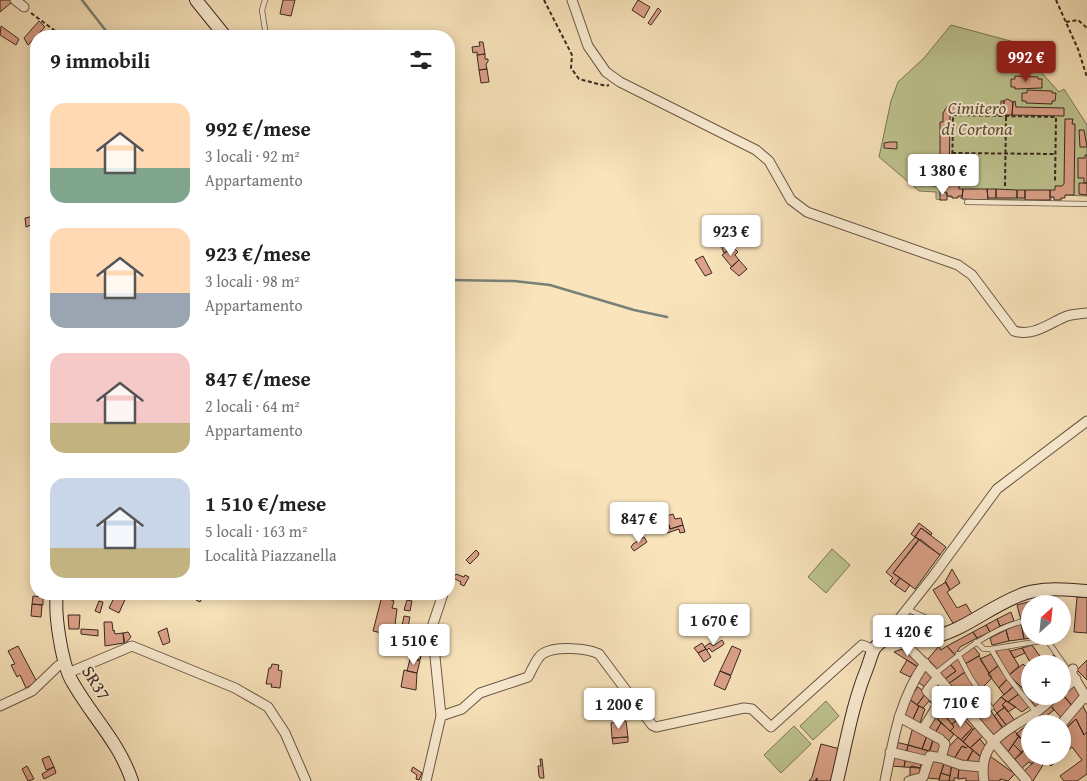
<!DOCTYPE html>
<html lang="it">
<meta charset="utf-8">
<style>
:root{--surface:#fff;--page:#f2f2f2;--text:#202124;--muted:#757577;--accent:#8f2418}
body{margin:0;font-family:"Gentium Book Plus",serif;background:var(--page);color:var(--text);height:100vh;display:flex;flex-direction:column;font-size:19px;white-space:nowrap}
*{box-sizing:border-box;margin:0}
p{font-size:16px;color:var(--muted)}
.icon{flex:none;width:28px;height:28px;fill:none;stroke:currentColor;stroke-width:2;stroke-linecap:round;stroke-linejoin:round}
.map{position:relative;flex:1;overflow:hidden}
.side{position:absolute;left:30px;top:30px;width:425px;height:570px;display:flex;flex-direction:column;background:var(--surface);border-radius:20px;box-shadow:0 2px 12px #0003}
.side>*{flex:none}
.needle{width:32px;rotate:27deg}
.controls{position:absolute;left:1021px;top:595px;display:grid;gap:10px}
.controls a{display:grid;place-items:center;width:50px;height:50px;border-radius:50%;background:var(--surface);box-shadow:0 2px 12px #0003;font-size:25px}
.price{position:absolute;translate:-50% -42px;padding:0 11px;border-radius:5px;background:#fff;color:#222;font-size:16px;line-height:32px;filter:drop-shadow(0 1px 2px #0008)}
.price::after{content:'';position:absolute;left:50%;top:30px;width:15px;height:11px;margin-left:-8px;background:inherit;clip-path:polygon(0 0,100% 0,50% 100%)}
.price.selected{background:var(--accent);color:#fff}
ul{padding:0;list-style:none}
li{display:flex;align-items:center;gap:15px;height:125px;padding:0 20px}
li span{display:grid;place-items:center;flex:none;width:140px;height:100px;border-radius:15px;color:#555}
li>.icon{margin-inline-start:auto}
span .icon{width:60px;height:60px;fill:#fffc;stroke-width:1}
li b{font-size:21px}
h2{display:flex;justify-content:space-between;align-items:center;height:60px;padding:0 20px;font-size:21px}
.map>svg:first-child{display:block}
.green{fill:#bec490;stroke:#7c7658}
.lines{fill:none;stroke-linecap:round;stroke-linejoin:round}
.stream{stroke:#768279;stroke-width:2.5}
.building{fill:#dda28a;stroke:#3a2820}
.lane-casing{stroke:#6a5747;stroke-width:6}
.street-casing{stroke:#6a5747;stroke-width:11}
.secondary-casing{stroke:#3a2820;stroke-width:14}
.path{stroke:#3a2820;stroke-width:2;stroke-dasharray:4 2.5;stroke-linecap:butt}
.lane{stroke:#fbedd3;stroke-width:4.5}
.street{stroke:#fbedd3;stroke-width:9}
.secondary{stroke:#fbedd3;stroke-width:12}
.labels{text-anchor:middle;stroke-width:4;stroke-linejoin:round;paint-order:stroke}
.park-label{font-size:18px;font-style:italic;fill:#5b4f3c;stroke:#fbedd3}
.street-label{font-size:18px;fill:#3a2820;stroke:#fbedd3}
</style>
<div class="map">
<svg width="1087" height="781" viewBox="0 0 1087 781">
<rect width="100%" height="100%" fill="#f9e4bc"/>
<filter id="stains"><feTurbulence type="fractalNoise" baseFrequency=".004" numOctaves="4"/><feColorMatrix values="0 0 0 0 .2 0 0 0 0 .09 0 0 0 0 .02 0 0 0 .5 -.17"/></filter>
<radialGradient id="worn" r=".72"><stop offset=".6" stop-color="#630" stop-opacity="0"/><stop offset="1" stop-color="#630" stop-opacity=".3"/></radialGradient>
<!-- green -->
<path class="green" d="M951,25L1014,42L1059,92L1064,89L1087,125V196L1066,195L1061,199L1051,197V201L960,198V195L956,197H949V195L941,200L936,199V192L919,191L879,157L891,101L898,82L924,58Z
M832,549L850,565L826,593L808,577Z
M826,701L839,716L813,740L800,726Z
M794,726L811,744L781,773L764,755Z"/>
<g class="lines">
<!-- stream -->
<path class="stream" d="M82,0L110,36
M449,280L514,281L550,285L634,310L667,317"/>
</g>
<!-- building -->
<path class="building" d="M0,0H10L12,2L0,12Z
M283,0H295L291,16L280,14Z
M638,0L650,7L644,18L632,10Z
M658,8L661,11L651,25L648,23Z
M39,21L45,27L28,45L24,38Z
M1,26L19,39L16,45L0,35Z
M479,42H483L485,54L477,55V52L473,53L472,47L480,46Z
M485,54V59H488V62L486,64L487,69L479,70L477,55Z
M487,69L489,82L481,83L479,70Z
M1015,76L1038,77V79H1042V88L1015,89V87H1011V79H1015Z
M1027,90L1052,91V93H1056L1055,101H1052V104L1026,103V101H1022V93H1027Z
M1007,99L1013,102L1012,115H1003L1004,101Z
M1001,101H1004L1003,115L952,113L950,115L949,183L959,185V189H963L962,196H958V198H952V196H947V193L942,190V175H940V122H943V113L948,105L1001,107Z
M1015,101L1016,107L1064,108V116L1012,115L1013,102Z
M1065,119H1073L1072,124H1075L1074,195H1065V198H1061V200H1054V197H1050V190H1055V186H1062L1064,184Z
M1079,130H1084L1087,147H1080Z
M890,142H897V149L884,148V143Z
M1085,155H1087V183H1084V178H1078V158H1085Z
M933,162H936V186H932Z
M1079,183H1087V195L1079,194Z
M963,189H987L988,200L962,199Z
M987,189H996V198H988Z
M996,189L1017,190V198H996Z
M940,190L947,193V200H940Z
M1017,190H1025V198H1017Z
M1025,190H1050V200H1025Z
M34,216L36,223L26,227L25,218Z
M728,234L733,247L724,253L718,239Z
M733,247L738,252L735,255L739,260L732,267L722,255Z
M703,256L712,273L705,276L695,260Z
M739,260L747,269L739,276L730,268Z
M673,514L675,519L681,518L683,525L670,529L669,525L666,526L663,517Z
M919,523L932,533L931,535L921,528L915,537L911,534Z
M669,525L670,529L683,525L685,532L680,533L679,529L667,533L666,526Z
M921,528L946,547L940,555L915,537Z
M644,537L647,542L634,551L631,547L633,544Z
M915,537L919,539L893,573L900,578L895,585L890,581L893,578L886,572Z
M920,539L940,555L915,589L893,573Z
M476,550L479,553L478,556L470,564L466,560Z
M952,569L960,583L950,590L945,582Z
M456,574L464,577L465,575L469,577L464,586L460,584L461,582L453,578Z
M900,578L910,585L905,592L895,585Z
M946,582L950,590L947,592L957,608L966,604L972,614L954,625L933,590Z
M116,594L127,595L119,613L109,608Z
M195,594H206L204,599L202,598L200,602L196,600L197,597Z
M33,596L43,597V605L32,604Z
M382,596L394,601L392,608L397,609L395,625H393L390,635L373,631Z
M1046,597L1048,604H1030V618L1021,620L1017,605Z
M1077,597H1087V633L1074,632Z
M407,600L412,601L410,611L404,610Z
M99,601L103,602L100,613L95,611Z
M32,604L42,605L41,617L31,616Z
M1011,612L1014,621L1000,626L997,619Z
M68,615H80L79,629H69Z
M404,616L410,617L407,632L401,631Z
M997,619L1000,626L990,632L986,625Z
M104,622H112L113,631L114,630L115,634L123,633L124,643L105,646Z
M1030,622L1032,638L1024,639L1021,623Z
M1021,623L1024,639L1009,641L1006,630Z
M986,625L990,632L977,638L973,632Z
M167,628L170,642L163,645L158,632Z
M81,629L98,630V636L81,634Z
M1006,630L1009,641L992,645L990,638Z
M128,632L131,637L125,644L123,633Z
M973,632L977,638L960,647L955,655L947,646Z
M722,640L724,643L723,645L712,652L709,648L707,650L704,647L710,643L713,646Z
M702,643L706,649L698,653L694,648Z
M1032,645L1044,662L1042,663L1039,658L1030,662L1022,648Z
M18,646L37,682L26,688L20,675L17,677L11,665L15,664L8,651Z
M732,646L741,650L731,675L720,671Z
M939,646L941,650L947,646L955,655L938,670L928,659Z
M973,646L980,655L965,664L960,654Z
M1008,648L1019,666L1009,675L995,650Z
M1022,648L1025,653L1014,658L1010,651Z
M411,649L422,652L420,660L409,657Z
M706,649L711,657L704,662L698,653Z
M902,649L921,664L918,667L894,652Z
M991,654L998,666L989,673L980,659Z
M1056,654L1060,661L1055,664H1030V671L1025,666L1039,658L1042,663Z
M979,656L992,678L980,690L965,664Z
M958,657L965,672L948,684L945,679L956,671L950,664Z
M410,659L420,661L417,673L407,671Z
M907,660L918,667L910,677L900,672Z
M1087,660V680L1077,670Z
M272,664L279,665L278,670L282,671L280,688L271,687L272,684H266L269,668H271Z
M950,664L956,671L945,679L940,672Z
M1023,664L1030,671V680L1021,687L1009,675Z
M1062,665L1071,679L1062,686Z
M998,666L1007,679L999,688L988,674Z
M926,668L934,678L926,688L918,682L922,678L920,675Z
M404,670L417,673L416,690L401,687Z
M720,671L731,676L725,690L714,685Z
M965,672L987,706L975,715L948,684Z
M1007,679L1014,686L1004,695L999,688Z
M937,681L948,694L940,702L934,696L936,694L930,688Z
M1026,683L1028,687L1030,686V695L1028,696L1021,687Z
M1074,684L1082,696L1073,707L1062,693Z
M1014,686L1020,693L1008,702L1001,697Z
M918,687L926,693L917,705L909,699Z
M926,693L934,696L940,702L935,707L929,701L923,708L917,705Z
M1020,693L1030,706L1022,712L1008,702Z
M1062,694L1073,707L1063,720L1051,706L1060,696H1062Z
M1030,695V696H1051L1037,709L1028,696Z
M950,696L965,713L952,724L945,716L947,715L939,708Z
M1001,697L1006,701L1002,705L1005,707L997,713L992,707Z
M909,699L919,706L912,721L901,716Z
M1006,701L1008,702L1016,707L1008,712L1002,705Z
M1081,702L1087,714V732L1084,735L1076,719L1062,732V725Z
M1049,704L1054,710L1036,724H1031L1028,720Z
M987,705L1003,729L994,737L975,715Z
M919,706L925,709L919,725L912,721Z
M1005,707L1015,721L1007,726L997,713Z
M939,708L947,715L945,716L954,727L950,731L933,714Z
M965,713L976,726L963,742L961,740L972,728L961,717Z
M997,713L1007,726L1004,729L994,716Z
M933,714L941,723L935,733L925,728Z
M961,717L972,728L961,740L950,731L954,727L952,724Z
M1076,719L1084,735L1087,732V774L1077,781H1064L1060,776L1082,760L1072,747L1062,755V732Z
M626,721L628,737L612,738L611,723Z
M941,723L954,734L947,743L935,733Z
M1027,725L1030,732L1020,738L1016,734Z
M976,726L984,735L970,748L963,742Z
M913,727L928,733L922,749L908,745Z
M1012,728L1019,736L1008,752L998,741Z
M928,733L934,737L929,751L922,749Z
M1019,736L1026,747L1022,753L1013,744Z
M628,737V742L613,744L612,738Z
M934,737L942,743L939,756L929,754Z
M958,737L968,746L966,748L962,746L954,759L944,752Z
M980,739L987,748L981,757L970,748Z
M896,742L908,745L906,755L893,752Z
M821,744L840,749L831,781H809L812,777Z
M1013,744L1022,753L1014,760L1008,752Z
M908,745L929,751L927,758L906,754Z
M962,746L966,748L968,746L973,750L966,764L954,759Z
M1026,747L1030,751V756H1035L1037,759L1032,764L1029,762L1021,769L1014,760Z
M973,750L981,757L979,766L966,762Z
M987,754L1015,774L1008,781L1000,779V781H985Z
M893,755L906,757L904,767L891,766Z
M49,756L54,767L46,770L42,759Z
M1042,756H1061L1051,766Z
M906,757L922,761L920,768L904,767Z
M540,759H542L544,778H540L539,776L538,766H541Z
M1037,759L1043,765L1033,781H1031L1023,772Z
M932,760L944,763L939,779L927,778Z
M945,761L952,763L950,776L941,773Z
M952,763L959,767L958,778H954V781H949Z
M27,766L34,779L28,781L22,769Z
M912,766L920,768V775L910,777V767Z
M54,767L56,773L44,779L42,774Z
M413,767L422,773L419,780L416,779L417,775L411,771Z
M959,767L980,768L981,781H966V778L958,779Z
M941,773L950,776L949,781H939Z"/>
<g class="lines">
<!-- lane casing -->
<g class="lane-casing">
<path id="lane" d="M265,0L262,10L266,36
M967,202L1087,204
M907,609L933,621
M976,642L984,649H991L1008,677L1036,712
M991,649L1047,640L1068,670L1071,672
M958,654L970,677L991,708
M935,674C962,652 993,627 1028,620"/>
</g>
<!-- street casing -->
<g class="street-casing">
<path id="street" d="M15,0L24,7
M572,0L588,46L606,72L620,82L756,150L769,161L791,200L807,212L958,265L972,275L1014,331C1034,337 1049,323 1067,316C1073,314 1081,314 1087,313
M1073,669L1071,672L1087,699
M68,673L132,646L235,688L268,707L285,733L306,781
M1062,690L1076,679
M933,697L927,691L938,677
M0,706L32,691L58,666L65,662
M441,716L462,709L480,693L528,677C532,670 537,656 544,653C556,646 587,648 599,654L652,725L656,727L744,708L752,709L771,727L862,645L874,650
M899,717L940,739
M1063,722L1086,695
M923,729L939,703
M943,742L945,744L941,758L961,765L981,767
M890,752L928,761
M426,781L441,716L432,627L443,594
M885,781C894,737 899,701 925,663
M909,781L923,777L930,756L941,758
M984,781C978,747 1000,733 1027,718C1037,713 1046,704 1055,696
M1027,781L935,674L896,635V623L934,575L997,489L1087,421"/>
</g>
<!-- secondary casing -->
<g class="secondary-casing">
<path id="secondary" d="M196,0L225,36
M57,594C54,614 62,666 73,683C93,718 119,742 132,781
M837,781C846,744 852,706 866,671C869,664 871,655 874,649C890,627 910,642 930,638C965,631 992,604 1026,593C1046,587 1067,590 1087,591"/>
</g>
<!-- path -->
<path class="path" d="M544,0L572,55L571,68L579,79L606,86L609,85
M1056,0L1078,49L1087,77
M31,13L62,36
M1066,22L1078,20L1087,28
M952,153L1055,154
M952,180L953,115L1056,117L1055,182
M1005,186L1006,117
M816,781L817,778"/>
<!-- lane -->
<use href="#lane" class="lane"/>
<!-- street -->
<use href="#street" class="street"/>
<!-- secondary -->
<use href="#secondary" class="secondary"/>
</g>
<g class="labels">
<!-- park labels -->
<g class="park-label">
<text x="977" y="114">Cimitero<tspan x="977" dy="21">di Cortona</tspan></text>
</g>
<!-- street labels -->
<g class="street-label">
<text transform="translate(96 683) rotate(58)" y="6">SR37</text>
</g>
</g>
<rect width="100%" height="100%" filter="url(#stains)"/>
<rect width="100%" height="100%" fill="url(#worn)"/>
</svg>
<div class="controls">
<a><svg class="needle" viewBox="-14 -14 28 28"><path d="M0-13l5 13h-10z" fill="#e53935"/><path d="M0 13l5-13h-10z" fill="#757577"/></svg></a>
<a>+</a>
<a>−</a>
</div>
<b class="price selected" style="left:1026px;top:83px">992 €</b>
<b class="price" style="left:943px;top:196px">1 380 €</b>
<b class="price" style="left:731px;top:257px">923 €</b>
<b class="price" style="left:639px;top:544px">847 €</b>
<b class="price" style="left:714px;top:646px">1 670 €</b>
<b class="price" style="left:908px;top:657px">1 420 €</b>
<b class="price" style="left:414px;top:666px">1 510 €</b>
<b class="price" style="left:961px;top:728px">710 €</b>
<b class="price" style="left:619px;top:730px">1 200 €</b>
<section class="side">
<h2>9 immobili<svg class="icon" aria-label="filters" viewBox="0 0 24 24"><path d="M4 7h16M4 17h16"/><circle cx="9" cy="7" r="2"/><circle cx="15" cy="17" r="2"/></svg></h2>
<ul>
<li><span style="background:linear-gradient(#ffd9b3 65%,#7fa58c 0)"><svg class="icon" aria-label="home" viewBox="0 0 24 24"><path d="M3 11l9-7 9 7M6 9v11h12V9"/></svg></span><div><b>992 €/mese</b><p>3 locali · 92 m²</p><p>Appartamento</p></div></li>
<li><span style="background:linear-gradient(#ffd9b3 65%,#9aa5b1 0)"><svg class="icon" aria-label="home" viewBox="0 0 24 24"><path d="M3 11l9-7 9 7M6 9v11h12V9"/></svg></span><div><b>923 €/mese</b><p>3 locali · 98 m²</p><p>Appartamento</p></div></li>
<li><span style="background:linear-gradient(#f6c9c9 70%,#c2b280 0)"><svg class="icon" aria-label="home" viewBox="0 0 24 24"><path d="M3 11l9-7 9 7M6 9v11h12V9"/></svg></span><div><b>847 €/mese</b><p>2 locali · 64 m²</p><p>Appartamento</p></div></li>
<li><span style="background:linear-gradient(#c9d6e8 70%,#c2b280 0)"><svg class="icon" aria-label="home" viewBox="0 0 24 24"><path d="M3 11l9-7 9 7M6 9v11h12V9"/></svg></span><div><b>1 510 €/mese</b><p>5 locali · 163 m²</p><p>Località Piazzanella</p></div></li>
</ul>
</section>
</div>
